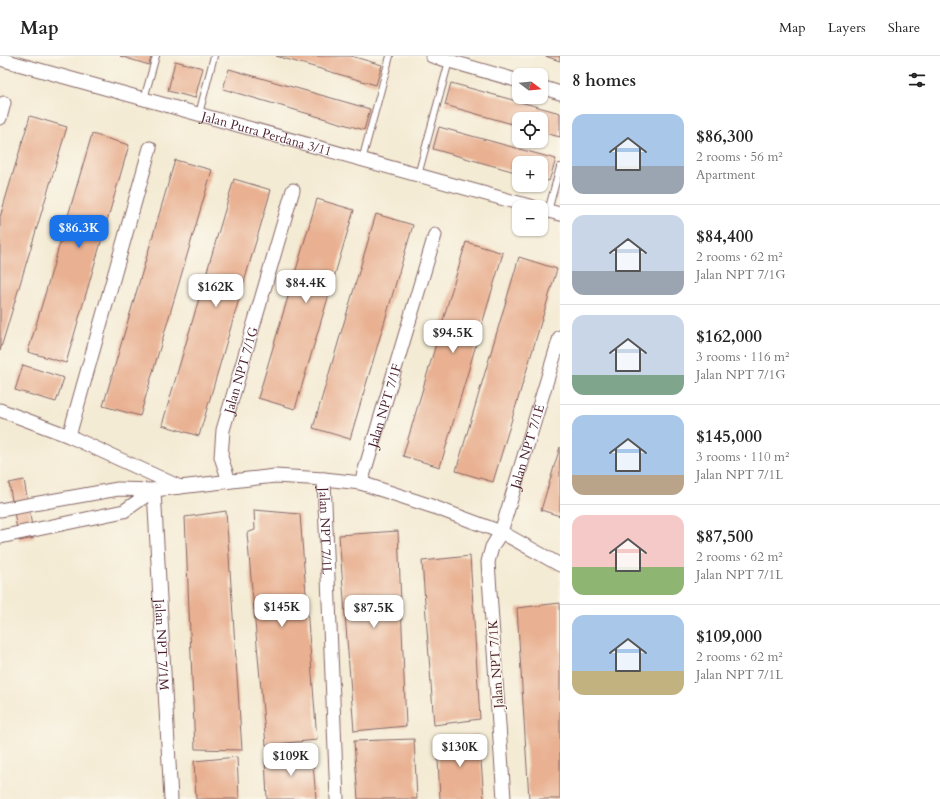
<!DOCTYPE html>
<meta charset="utf-8">
<style>
:root{--surface:#fff;--page:#f2f2f2;--text:#222;--muted:#767676;--line:#e0e0e0;--accent:#1a73e8}
body{margin:0;font-family:Cardo,serif;background:var(--page);color:var(--text);height:100vh;display:flex;flex-direction:column;font-size:15px;white-space:nowrap}
*{box-sizing:border-box;margin:0}
p{font-size:13px;color:var(--muted)}
.icon{flex:none;width:22px;height:22px;fill:none;stroke:currentColor;stroke-width:2;stroke-linecap:round;stroke-linejoin:round}
.map{position:relative;flex:1;overflow:hidden}
.details{display:flex;flex-direction:column;background:var(--surface);width:380px}
.details>*{flex:none}
.needle{width:26px;rotate:106deg}
.tools{position:absolute;left:512px;top:12px;display:grid;gap:8px}
.tools a{display:grid;place-items:center;width:36px;height:36px;border-radius:8px;background:var(--surface);box-shadow:0 1px 3px #0004;font-size:20px}
.price{position:absolute;translate:-50% -34px;padding:0 9px;border-radius:8px;background:#fff;color:#222;font-size:13px;line-height:26px;filter:drop-shadow(0 1px 2px #0008)}
.price::after{content:'';position:absolute;left:50%;top:24px;width:12px;height:9px;margin-left:-6px;background:inherit;clip-path:polygon(0 0,100% 0,50% 100%)}
.price.on{background:var(--accent);color:#fff}
ul{padding:0;list-style:none}
li{display:flex;align-items:center;gap:12px;height:100px;padding:0 12px}
li+li{border-top:1px solid var(--line)}
li span{display:grid;place-items:center;flex:none;width:112px;height:80px;border-radius:12px;color:#555}
li>.icon{margin-inline-start:auto}
span .icon{width:48px;height:48px;fill:#fffc;stroke-width:1}
li b{font-size:17px}
h2{display:flex;justify-content:space-between;align-items:center;height:48px;padding:0 12px;font-size:17px}
header{display:flex;align-items:center;gap:24px;box-sizing:border-box;height:56px;padding:0 20px;background:var(--surface);border-bottom:1px solid var(--line)}
header strong{font-size:19px}
nav{display:flex;gap:22px;margin-inline-start:auto;font-size:14px}
main{display:flex;flex:1;min-height:0}
.map>svg:first-child{display:block}
.building{fill:#e9b192}
.lines{fill:none;stroke-linecap:round;stroke-linejoin:round}
.lane-casing{stroke:#866666;stroke-width:8}
.street-casing{stroke:#866666;stroke-width:15}
.lane{stroke:#fff;stroke-width:6}
.street{stroke:#fff;stroke-width:13}
.labels{text-anchor:middle;stroke-width:3;stroke-linejoin:round;paint-order:stroke}
.street-label{font-size:13px;fill:#4a1f2b;stroke:#fbf7ec}
</style>
<header>
<strong>Map</strong>
<nav><a>Map</a><a>Layers</a><a>Share</a></nav>
</header>
<main>
<div class="map">
<svg width="560" height="743" viewBox="0 0 560 743">
<rect width="100%" height="100%" fill="#fbf7ec"/>
<filter id="ink" filterUnits="userSpaceOnUse"><feTurbulence type="fractalNoise" baseFrequency=".025" numOctaves="2"/><feDisplacementMap in="SourceGraphic" scale="8" xChannelSelector="R" yChannelSelector="G"/><feConvolveMatrix kernelMatrix="1 2 1 2 8 2 1 2 1" color-interpolation-filters="sRGB"/></filter>
<filter id="wash" filterUnits="userSpaceOnUse"><feTurbulence type="fractalNoise" baseFrequency=".012" numOctaves="4" result="noise"/><feDisplacementMap in="SourceGraphic" scale="16" xChannelSelector="R" yChannelSelector="G"/><feGaussianBlur stdDeviation="0.9" result="paint"/><feColorMatrix in="noise" values="0 0 0 0 0 0 0 0 0 0 0 0 0 0 0 0 0 1.4 0 .05"/><feComposite in="paint" operator="in"/></filter>
<g filter="url(#wash)">
<rect width="100%" height="100%" fill="#f4ebd4"/>
<g id="blocks">
<!-- building -->
<path class="building" d="M120,0H151L149,9Z
M276,0H351L382,9L376,29Z
M545,0H560V5Z
M175,5L203,12L195,42L168,35Z
M229,13L370,53L364,74L223,33Z
M451,27L560,57V81L541,76V63H519V70L445,49Z
M30,60L67,71L0,295V161Z
M439,71L556,103L549,125L541,123V107H519V117L433,93Z
M92,78L129,89L66,307L28,296Z
M175,104L212,114L140,360L103,350Z
M234,123L271,134L199,380L162,369Z
M317,143L354,154L295,353L258,342Z
M376,158L413,169L350,383L313,372Z
M466,186L503,197L440,411L403,400Z
M519,201L557,213L493,426L456,415Z
M23,309L64,322L56,346L15,334Z
M560,391V460L541,454Z
M24,424L34,482L19,485L9,427Z
M254,454L300,458L317,684L266,689L247,477L255,474Z
M226,455L242,694L195,693L185,461Z
M398,475L406,670L354,675L339,479Z
M470,500L480,663L434,669L422,505Z
M560,547V743H529L517,552Z
M479,679L484,743H440L437,683Z
M414,683L417,743H358L354,685Z
M312,695L316,743H267L265,702Z
M237,701L239,743H196L194,705Z"/>
</g>
</g>
<g filter="url(#ink)">
<use href="#blocks" fill-opacity="0" stroke="#866666" stroke-width="1"/>
<g class="lines">
<!-- lane casing -->
<g class="lane-casing">
<path id="lane" d="M144,43L156,0
M199,58L214,0
M362,104L390,0
M418,119L449,5
M548,155L560,111"/>
</g>
<!-- street casing -->
<g class="street-casing">
<g id="street">
<path d="M432,0L519,25"/>
<path id="s1" d="M0,3L533,151"/>
<path d="M541,31L560,37"/>
<path d="M0,62L4,47"/>
<path d="M541,153L560,158"/>
<path d="M0,354L69,380L180,431"/>
<path d="M69,380L150,92"/>
<path id="s2" d="M324,423L337,743"/>
<path id="s3" d="M229,425L221,401L223,374L293,134"/>
<path id="s4" d="M361,427L435,179"/>
<path id="s5" d="M154,434L171,743"/>
<path d="M0,454L118,433L154,434L275,420L324,423L361,427L431,450L501,476L560,509"/>
<path d="M0,481L124,455L154,434"/>
<path id="s6" d="M504,743L488,506L492,491L501,476L560,281"/>
</g>
</g>
<!-- lane -->
<use href="#lane" class="lane"/>
<!-- street -->
<use href="#street" class="street"/>
</g>
</g>
<g class="labels">
<!-- street labels -->
<g class="street-label">
<text dy="5" stroke="none"><textPath href="#s1" startOffset="277">Jalan Putra Perdana 3/11</textPath></text>
<text dy="5" stroke="none"><textPath href="#s3" startOffset="115">Jalan NPT 7/1G</textPath></text>
<text dy="5" stroke="none"><textPath href="#s4" startOffset="81">Jalan NPT 7/1F</textPath></text>
<text dy="5" stroke="none"><textPath href="#s6" startOffset="360">Jalan NPT 7/1E</textPath></text>
<text dy="5" stroke="none"><textPath href="#s2" startOffset="52">Jalan NPT 7/1L</textPath></text>
<text dy="5" stroke="none"><textPath href="#s5" startOffset="155">Jalan NPT 7/1M</textPath></text>
<text transform="translate(495 608) rotate(-94)" y="5">Jalan NPT 7/1K</text>
</g>
</g>
</svg>
<div class="tools">
<a><svg class="needle" viewBox="-14 -14 28 28"><path d="M0-13l5 13h-10z" fill="#e53935"/><path d="M0 13l5-13h-10z" fill="#767676"/></svg></a>
<a><svg class="icon" aria-label="locate" viewBox="0 0 24 24"><circle cx="12" cy="12" r="6"/><path d="M12 2v4M12 18v4M2 12h4M18 12h4"/></svg></a>
<a>+</a>
<a>−</a>
</div>
<b class="price on" style="left:79px;top:193px">$86.3K</b>
<b class="price" style="left:306px;top:248px">$84.4K</b>
<b class="price" style="left:216px;top:252px">$162K</b>
<b class="price" style="left:453px;top:298px">$94.5K</b>
<b class="price" style="left:282px;top:572px">$145K</b>
<b class="price" style="left:374px;top:573px">$87.5K</b>
<b class="price" style="left:460px;top:712px">$130K</b>
<b class="price" style="left:291px;top:721px">$109K</b>
</div>
<section class="details">
<h2>8 homes<svg class="icon" aria-label="filters" viewBox="0 0 24 24"><path d="M4 7h16M4 17h16"/><circle cx="9" cy="7" r="2"/><circle cx="15" cy="17" r="2"/></svg></h2>
<ul>
<li><span style="background:linear-gradient(#a9c7e8 65%,#9aa5b1 0)"><svg class="icon" aria-label="home" viewBox="0 0 24 24"><path d="M3 11l9-7 9 7M6 9v11h12V9"/></svg></span><div><b>$86,300</b><p>2 rooms · 56 m²</p><p>Apartment</p></div></li>
<li><span style="background:linear-gradient(#c9d6e8 70%,#9aa5b1 0)"><svg class="icon" aria-label="home" viewBox="0 0 24 24"><path d="M3 11l9-7 9 7M6 9v11h12V9"/></svg></span><div><b>$84,400</b><p>2 rooms · 62 m²</p><p>Jalan NPT 7/1G</p></div></li>
<li><span style="background:linear-gradient(#c9d6e8 75%,#7fa58c 0)"><svg class="icon" aria-label="home" viewBox="0 0 24 24"><path d="M3 11l9-7 9 7M6 9v11h12V9"/></svg></span><div><b>$162,000</b><p>3 rooms · 116 m²</p><p>Jalan NPT 7/1G</p></div></li>
<li><span style="background:linear-gradient(#a9c7e8 75%,#b9a48a 0)"><svg class="icon" aria-label="home" viewBox="0 0 24 24"><path d="M3 11l9-7 9 7M6 9v11h12V9"/></svg></span><div><b>$145,000</b><p>3 rooms · 110 m²</p><p>Jalan NPT 7/1L</p></div></li>
<li><span style="background:linear-gradient(#f6c9c9 65%,#8fb573 0)"><svg class="icon" aria-label="home" viewBox="0 0 24 24"><path d="M3 11l9-7 9 7M6 9v11h12V9"/></svg></span><div><b>$87,500</b><p>2 rooms · 62 m²</p><p>Jalan NPT 7/1L</p></div></li>
<li><span style="background:linear-gradient(#a9c7e8 70%,#c2b280 0)"><svg class="icon" aria-label="home" viewBox="0 0 24 24"><path d="M3 11l9-7 9 7M6 9v11h12V9"/></svg></span><div><b>$109,000</b><p>2 rooms · 62 m²</p><p>Jalan NPT 7/1L</p></div></li>
</ul>
</section>
</main>
